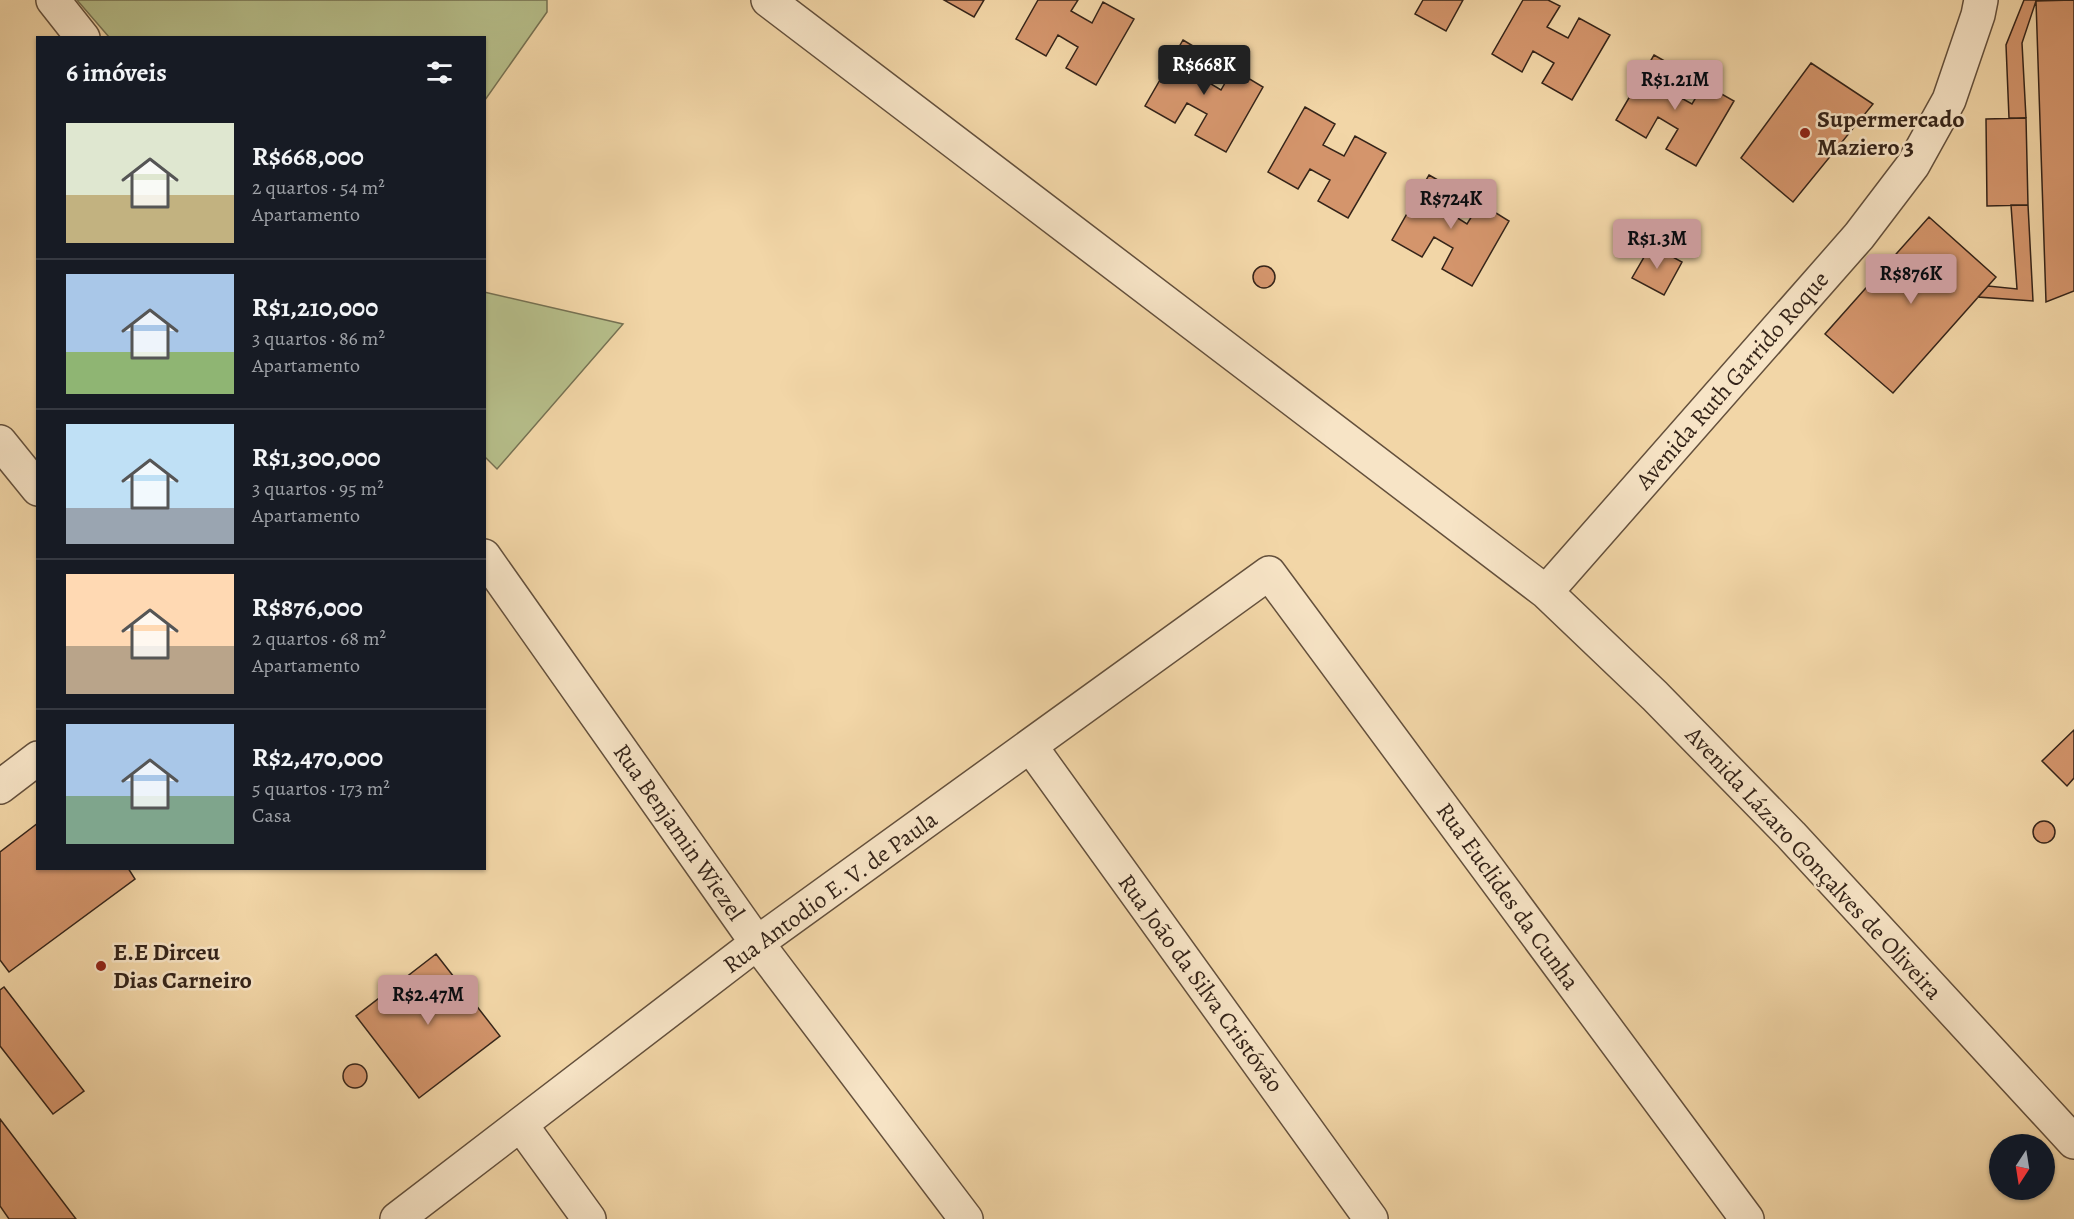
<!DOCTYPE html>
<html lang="pt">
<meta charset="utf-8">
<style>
:root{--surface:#171b24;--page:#20242c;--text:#f1f3f6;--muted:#9ea1a6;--line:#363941;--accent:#c59692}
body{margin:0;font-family:Alegreya,serif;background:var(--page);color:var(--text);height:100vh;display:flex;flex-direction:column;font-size:22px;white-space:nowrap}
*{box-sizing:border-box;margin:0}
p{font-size:20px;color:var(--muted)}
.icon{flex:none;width:33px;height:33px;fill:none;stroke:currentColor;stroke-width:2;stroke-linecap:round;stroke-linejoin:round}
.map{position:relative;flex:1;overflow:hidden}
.side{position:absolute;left:36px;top:36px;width:450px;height:834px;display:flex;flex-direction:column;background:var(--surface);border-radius:0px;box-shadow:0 2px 4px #0004}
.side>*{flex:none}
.needle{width:39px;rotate:192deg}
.fabs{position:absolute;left:1989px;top:1134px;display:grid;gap:12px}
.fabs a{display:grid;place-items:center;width:66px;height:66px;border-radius:50%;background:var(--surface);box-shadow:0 2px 4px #0004;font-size:30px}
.price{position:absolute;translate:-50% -51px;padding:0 14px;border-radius:6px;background:var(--accent);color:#111;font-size:20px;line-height:39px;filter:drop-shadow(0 2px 3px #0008)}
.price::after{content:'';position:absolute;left:50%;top:36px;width:18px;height:14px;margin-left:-9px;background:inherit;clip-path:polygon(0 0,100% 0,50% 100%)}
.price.current{background:#222;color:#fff}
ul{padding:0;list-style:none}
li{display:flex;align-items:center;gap:18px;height:150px;padding:0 30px}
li+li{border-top:2px solid var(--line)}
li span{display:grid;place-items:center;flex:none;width:168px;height:120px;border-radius:0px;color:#555}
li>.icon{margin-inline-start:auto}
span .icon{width:72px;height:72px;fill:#fffc;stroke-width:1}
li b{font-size:26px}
h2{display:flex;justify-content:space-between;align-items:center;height:72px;padding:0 30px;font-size:26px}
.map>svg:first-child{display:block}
.green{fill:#b6be8a;stroke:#767152;stroke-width:1.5}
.building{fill:#d4956c;stroke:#352419;stroke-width:1.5}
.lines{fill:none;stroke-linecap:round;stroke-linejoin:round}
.street-casing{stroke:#64503c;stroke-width:36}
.street{stroke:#f7e4c6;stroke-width:33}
.poi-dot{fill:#8f2418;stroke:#f7e4c6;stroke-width:2}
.labels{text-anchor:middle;stroke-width:5;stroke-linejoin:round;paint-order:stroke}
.poi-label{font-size:24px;font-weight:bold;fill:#352419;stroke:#f7e4c6;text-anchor:start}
.street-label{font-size:24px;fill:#352419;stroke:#f7e4c6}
</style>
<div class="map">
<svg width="2074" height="1219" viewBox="0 0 2074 1219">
<rect width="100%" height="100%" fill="#f2d6a7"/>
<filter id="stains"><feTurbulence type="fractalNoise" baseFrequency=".00333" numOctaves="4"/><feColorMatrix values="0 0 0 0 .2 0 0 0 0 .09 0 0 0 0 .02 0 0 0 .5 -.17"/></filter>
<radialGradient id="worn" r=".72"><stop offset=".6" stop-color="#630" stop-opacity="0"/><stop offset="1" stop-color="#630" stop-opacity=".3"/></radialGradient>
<!-- green -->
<path class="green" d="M77,0H547V12L485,100L484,38L109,37Z
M484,292L623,324L497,469L485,457Z"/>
<!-- building -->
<path class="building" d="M944,0H984L974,17Z
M1038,0H1078L1071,11L1092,23L1103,2L1134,19L1096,85L1066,68L1078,47L1058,35L1046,56L1016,39Z
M1423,0H1463L1446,31L1415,14Z
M1523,0H1548L1560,6L1547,27L1568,38L1579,18L1610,35L1572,100L1542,83L1554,63L1533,51L1522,72L1492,54Z
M2024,0H2074L2036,1L2022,43L2026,118H2009L2006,45Z
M2074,0V291L2046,302L2036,1Z
M1183,40L1213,58L1201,78L1221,90L1233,69L1263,87L1226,152L1195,135L1207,114L1187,103L1175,123L1145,106Z
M1654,55L1684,72L1672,93L1692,104L1704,84L1734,101L1696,166L1666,149L1678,129L1658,117L1646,138L1616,120Z
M1811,63L1873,104L1793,202L1741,158Z
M1305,107L1335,124L1323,145L1344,156L1355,136L1386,153L1348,218L1318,201L1330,180L1310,169L1298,189L1268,172Z
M2026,118L2028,205L1987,206L1986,119Z
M1429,175L1459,192L1448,212L1467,224L1480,203L1509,221L1472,286L1442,269L1453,248L1434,237L1422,257L1392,240Z
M2011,205H2028L2033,301L1978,297L1988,286L2017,289Z
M1929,217L1996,277L1893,393L1825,334Z
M1651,245L1682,262L1664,295L1632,278Z
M1253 277a11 11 0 1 1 22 0a11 11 0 1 1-22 0Z
M2074,730V778L2067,786L2042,761Z
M2033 832a11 11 0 1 1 22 0a11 11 0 1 1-22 0Z
M38,823V868H128L135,879L9,972L0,960V852Z
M436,954L500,1036L419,1098L356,1016Z
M4,987L84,1091L53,1114L0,1046V990Z
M343 1076a12 12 0 1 1 24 0a12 12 0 1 1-24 0Z
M0,1119L76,1219H9L0,1206Z"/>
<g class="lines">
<!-- street casing -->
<g class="street-casing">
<path id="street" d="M53,0L83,38
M768,0L1546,592L1655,696L1791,835L2074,1142
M0,442L38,489
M484,556L757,943L966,1219
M1546,592L1859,236L1913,165L1949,100L1978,15L1981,0
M1031,747L1371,1219
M0,787L38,758
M521,1125L589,1219
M397,1219L757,943L1269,573L1747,1219"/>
</g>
<!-- street -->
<use href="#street" class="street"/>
</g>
<!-- markers -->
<g class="poi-dot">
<circle cx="1805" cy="133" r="6"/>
<circle cx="101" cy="966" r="6"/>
</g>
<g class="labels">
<!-- poi labels -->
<g class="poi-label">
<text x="1817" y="127">Supermercado<tspan x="1817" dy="28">Maziero 3</tspan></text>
<text x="113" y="960">E.E Dirceu<tspan x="113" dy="28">Dias Carneiro</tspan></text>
</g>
<!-- street labels -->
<g class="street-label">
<text transform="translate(1732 380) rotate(-49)" y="8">Avenida Ruth Garrido Roque</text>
<text transform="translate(679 832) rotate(55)" y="8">Rua Benjamin Wiezel</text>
<text transform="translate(1814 863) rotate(47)" y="8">Avenida Lázaro Gonçalves de Oliveira</text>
<text transform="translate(830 892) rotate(-36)" y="8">Rua Antodio E. V. de Paula</text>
<text transform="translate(1508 896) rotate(54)" y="8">Rua Euclides da Cunha</text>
<text transform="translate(1201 983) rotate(54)" y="8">Rua João da Silva Cristóvão</text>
</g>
</g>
<rect width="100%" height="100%" filter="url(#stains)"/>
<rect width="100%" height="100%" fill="url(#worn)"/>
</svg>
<div class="fabs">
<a><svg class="needle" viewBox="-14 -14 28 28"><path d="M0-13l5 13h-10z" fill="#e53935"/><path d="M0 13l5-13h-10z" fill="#9ea1a6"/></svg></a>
</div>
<b class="price current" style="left:1204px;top:96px">R$668K</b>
<b class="price" style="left:1675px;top:111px">R$1.21M</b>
<b class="price" style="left:1451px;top:230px">R$724K</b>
<b class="price" style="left:1657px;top:270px">R$1.3M</b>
<b class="price" style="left:1911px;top:305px">R$876K</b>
<b class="price" style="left:428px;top:1026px">R$2.47M</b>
<section class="side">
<h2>6 imóveis<svg class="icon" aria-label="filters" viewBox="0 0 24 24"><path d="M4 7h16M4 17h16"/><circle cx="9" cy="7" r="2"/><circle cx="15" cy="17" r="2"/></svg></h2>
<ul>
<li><span style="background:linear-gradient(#dfe7d0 60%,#c2b280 0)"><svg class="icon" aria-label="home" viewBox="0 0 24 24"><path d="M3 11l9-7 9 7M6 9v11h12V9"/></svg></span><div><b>R$668,000</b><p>2 quartos · 54 m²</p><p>Apartamento</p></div></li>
<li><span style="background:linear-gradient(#a9c7e8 65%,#8fb573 0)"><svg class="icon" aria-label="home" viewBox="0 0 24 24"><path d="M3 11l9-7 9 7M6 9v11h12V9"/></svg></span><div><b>R$1,210,000</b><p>3 quartos · 86 m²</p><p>Apartamento</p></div></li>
<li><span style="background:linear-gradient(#bfe0f5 70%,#9aa5b1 0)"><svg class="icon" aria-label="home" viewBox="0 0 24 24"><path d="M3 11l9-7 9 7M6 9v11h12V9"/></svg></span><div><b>R$1,300,000</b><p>3 quartos · 95 m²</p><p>Apartamento</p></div></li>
<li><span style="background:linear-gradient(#ffd9b3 60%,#b9a48a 0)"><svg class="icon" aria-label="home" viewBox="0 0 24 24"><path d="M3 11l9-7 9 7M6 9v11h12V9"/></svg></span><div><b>R$876,000</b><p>2 quartos · 68 m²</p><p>Apartamento</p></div></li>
<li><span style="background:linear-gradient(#a9c7e8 60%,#7fa58c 0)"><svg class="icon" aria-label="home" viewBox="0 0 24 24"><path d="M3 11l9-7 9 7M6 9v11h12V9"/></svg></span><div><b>R$2,470,000</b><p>5 quartos · 173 m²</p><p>Casa</p></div></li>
</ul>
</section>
</div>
